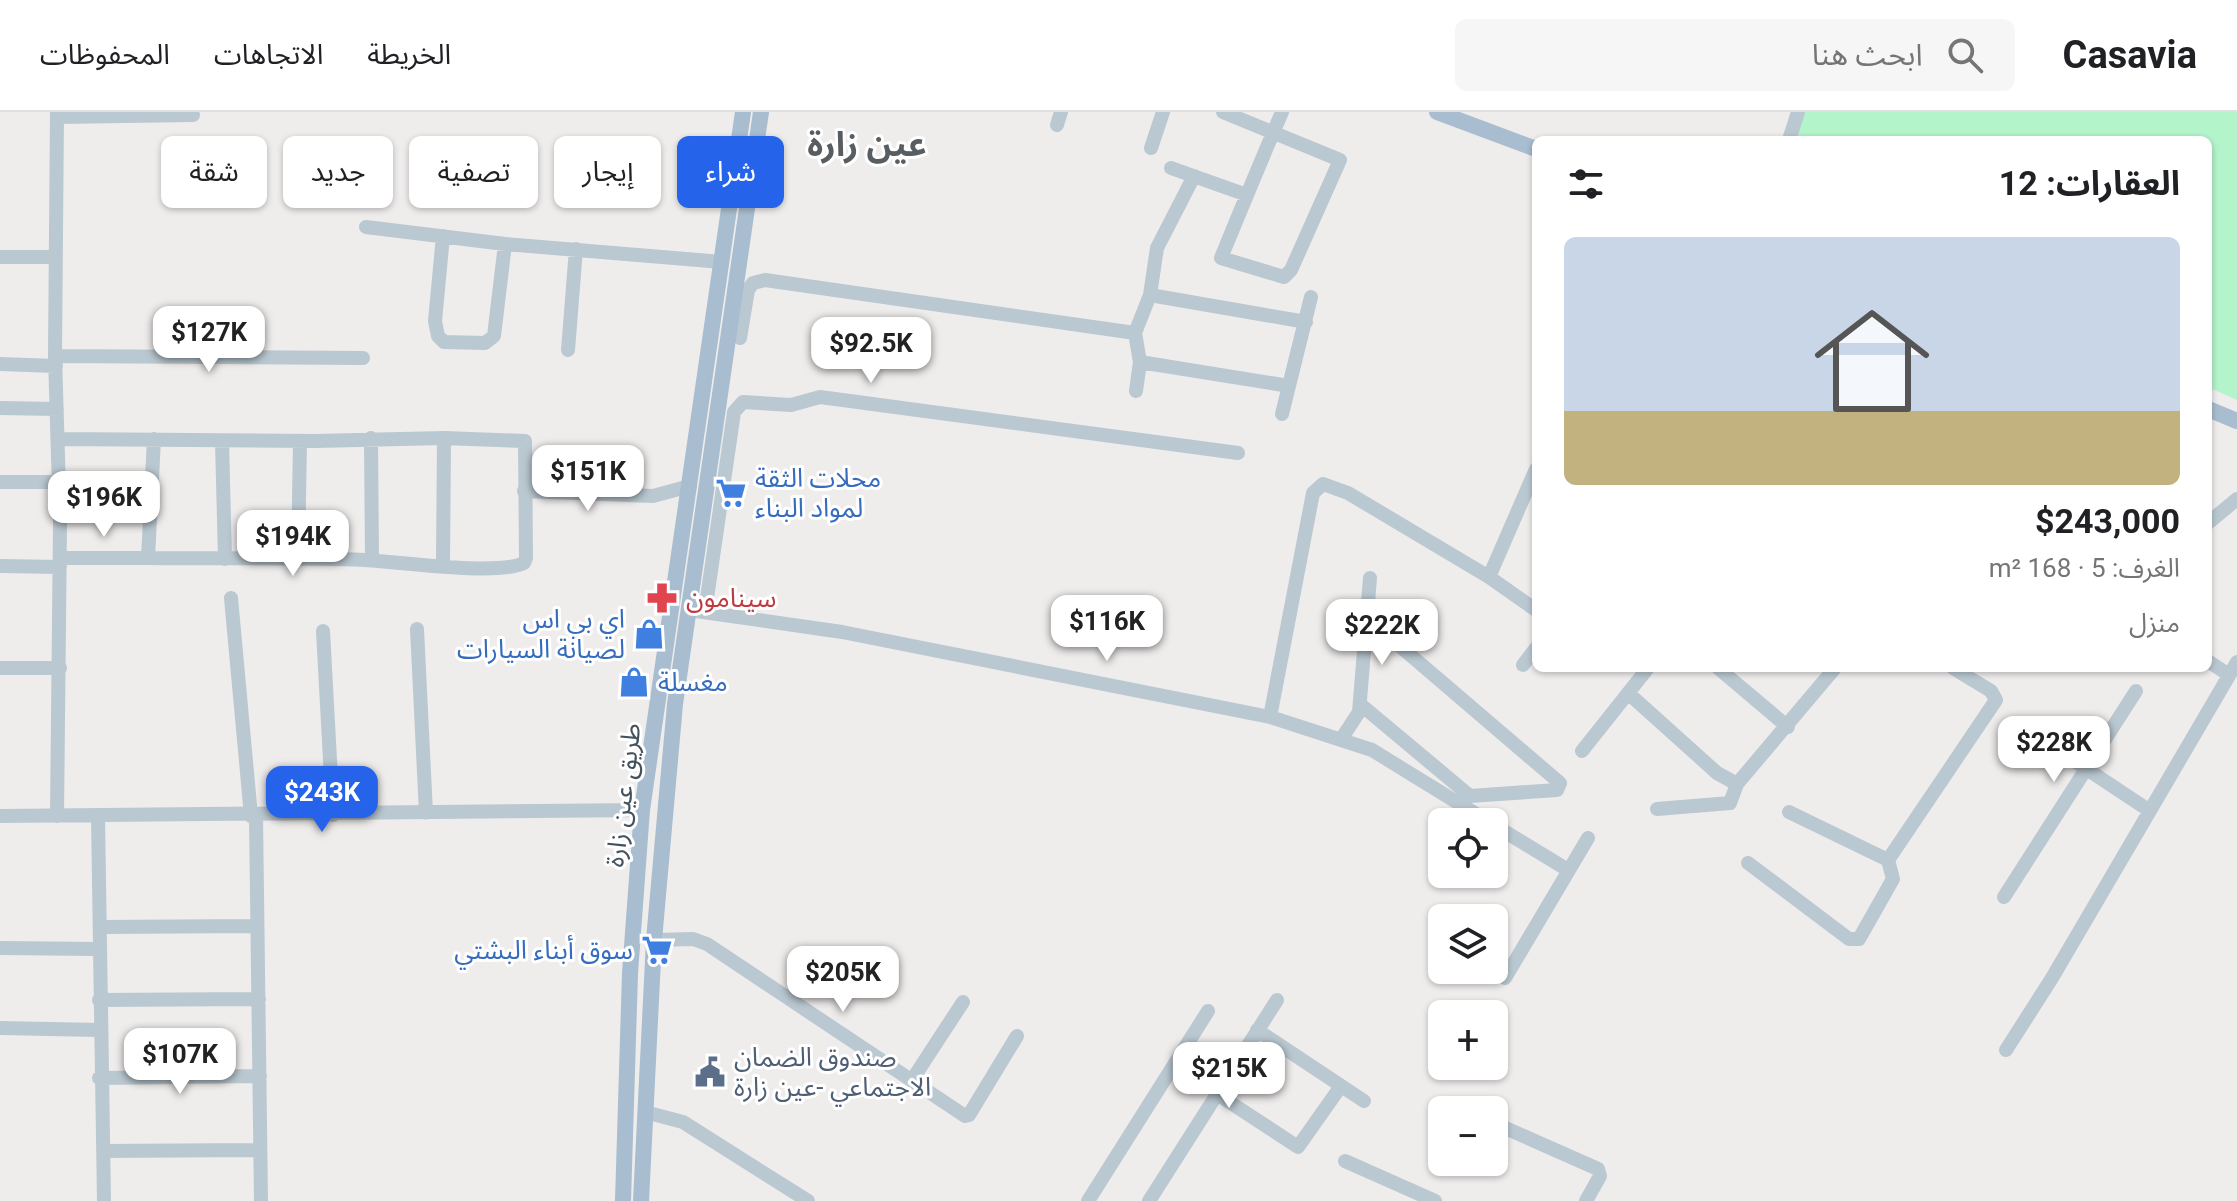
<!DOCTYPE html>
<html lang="ar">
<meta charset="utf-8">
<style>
:root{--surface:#fff;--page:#f6f6f6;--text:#202124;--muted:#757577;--line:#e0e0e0;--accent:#2563eb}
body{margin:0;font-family:Roboto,"Noto Sans Arabic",sans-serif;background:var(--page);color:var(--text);direction:rtl;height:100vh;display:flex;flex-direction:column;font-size:30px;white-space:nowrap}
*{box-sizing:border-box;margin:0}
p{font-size:26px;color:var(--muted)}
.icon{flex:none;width:44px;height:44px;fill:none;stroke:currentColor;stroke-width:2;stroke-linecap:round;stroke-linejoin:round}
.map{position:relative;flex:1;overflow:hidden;direction:ltr}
.side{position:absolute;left:1532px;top:24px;width:680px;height:536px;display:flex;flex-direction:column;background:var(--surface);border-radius:12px;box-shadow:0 2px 6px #0004;direction:rtl}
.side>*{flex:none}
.banner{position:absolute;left:24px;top:24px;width:760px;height:72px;direction:rtl;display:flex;gap:16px}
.fabs{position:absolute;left:1428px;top:696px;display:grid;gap:16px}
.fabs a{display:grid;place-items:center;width:80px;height:80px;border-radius:12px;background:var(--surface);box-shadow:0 2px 6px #0004;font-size:40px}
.price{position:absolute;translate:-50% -68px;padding:0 18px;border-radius:16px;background:#fff;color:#222;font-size:26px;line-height:52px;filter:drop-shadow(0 2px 4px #0008)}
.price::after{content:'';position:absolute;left:50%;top:48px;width:24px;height:18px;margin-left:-12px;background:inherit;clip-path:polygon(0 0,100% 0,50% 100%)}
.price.current{background:var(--accent);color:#fff}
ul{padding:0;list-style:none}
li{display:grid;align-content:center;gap:16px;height:424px;padding:0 32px}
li+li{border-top:2px solid var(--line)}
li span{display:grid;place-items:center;height:248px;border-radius:12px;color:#555}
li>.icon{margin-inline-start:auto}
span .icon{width:144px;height:144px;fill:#fffc;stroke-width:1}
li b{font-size:34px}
h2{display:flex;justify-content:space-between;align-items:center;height:96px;padding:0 32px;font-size:34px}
.tag{padding:0 28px;border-radius:12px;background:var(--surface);box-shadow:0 2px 6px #0004;font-size:28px;line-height:72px}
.tag.current{background:var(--accent);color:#fff}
header{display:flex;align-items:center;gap:48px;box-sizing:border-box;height:112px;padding:0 40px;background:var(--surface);border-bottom:2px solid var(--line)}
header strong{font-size:38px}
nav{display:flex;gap:44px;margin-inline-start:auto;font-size:28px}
.search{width:560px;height:72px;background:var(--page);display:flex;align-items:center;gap:20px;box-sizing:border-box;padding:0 28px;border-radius:12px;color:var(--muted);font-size:30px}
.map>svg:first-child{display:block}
.green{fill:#b3f4ca}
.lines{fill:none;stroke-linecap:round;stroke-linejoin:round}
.minor{stroke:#bac8d1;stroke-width:14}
.major{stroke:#a8bdcf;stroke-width:16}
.labels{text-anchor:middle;stroke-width:6;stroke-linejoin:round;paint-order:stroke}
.shop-label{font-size:26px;fill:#366cbe;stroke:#fff;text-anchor:start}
.health-label{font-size:26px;fill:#be3a42;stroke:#fff;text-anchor:start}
.street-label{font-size:26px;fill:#42515c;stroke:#fff}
.service-label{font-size:26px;fill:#4e5e75;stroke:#fff;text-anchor:start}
.district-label{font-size:34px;font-weight:bold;fill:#585d62;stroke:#fff}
</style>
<header>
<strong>Casavia</strong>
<div class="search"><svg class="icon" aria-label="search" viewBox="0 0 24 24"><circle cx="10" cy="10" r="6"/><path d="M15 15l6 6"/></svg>ابحث هنا</div>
<nav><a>الخريطة</a><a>الاتجاهات</a><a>المحفوظات</a></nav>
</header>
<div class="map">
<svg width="2237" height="1089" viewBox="0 0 2237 1089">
<rect width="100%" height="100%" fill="#efecec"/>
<!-- green -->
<path class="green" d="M1801,0H2237V288L2208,275V28H1794Z"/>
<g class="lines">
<!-- minor -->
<path class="minor" d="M57,0L55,244L60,412L57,704
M1223,0L1340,48L1291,158L1284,165L1221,146C1241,97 1261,49 1282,0
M57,5L193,3
M1057,13L1061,0
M1789,28L1798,0
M1151,36L1163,0
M1171,56L1247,83
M366,115L505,132L722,150
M443,124L435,209L438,224L444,230L485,231L494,224L505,132
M0,145H55
M1150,183L1306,210
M740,226L748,178L753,171L765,168L1135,221
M568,238L576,137
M55,244L363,246
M1140,250L1289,274
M0,252L56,254
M1136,279L1140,250L1135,221L1150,183L1157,136L1194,64
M0,296L57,297
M1282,302L1311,185
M371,326L372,448
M58,327L315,329L444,326
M154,327L148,446C220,447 293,445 365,448C400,450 497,464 524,451L526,446L525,329L444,326L443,452
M222,329L225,447
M0,370H59
M524,379L653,384L690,374
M2208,411L2237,387
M60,446H148
M298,447L300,329
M0,454L60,455
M1489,465L1536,357
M231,486L251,704
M689,498L842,520L1270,605L1372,638L1489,710
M705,500L734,300L743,290L791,293L820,285L1238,341
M417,517L426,701
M323,519L333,703
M2208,549L2229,563
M1523,553L1536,536
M0,556H60
M1718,556L1788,615
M1628,581L1717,661L1737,672L1835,556
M1360,592L1470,684L1557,678L1560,671L1367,506
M1270,605L1313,381L1323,372L1348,381L1489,465L1536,498
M1342,626L1359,600L1370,466
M2040,626L2150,699
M1582,639L1648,556
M1657,697L1730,691L1737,672
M0,704L642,698
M256,704L261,1089
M98,705L104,1089
M1494,713L1568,758
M1888,748L1996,588L1991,579L1953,556
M1748,751L1849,827H1859L1893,767L1888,748L1789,700
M2004,785L2136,579
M100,815L257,814
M654,828L693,827L707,832L965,1004L969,1003L1017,924
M0,836L98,837
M1505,866L1588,726
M99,888L259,887
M0,916L99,918
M1257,918L1364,989
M2006,938L2052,866L2237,550
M99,966L260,964
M912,968L963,890
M1217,982L1298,1035L1341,974
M1457,995L1465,998
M645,1000L683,1010L808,1089
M1494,1011L1598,1057L1600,1064L1586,1089
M103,1039L260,1038
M1345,1049L1435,1089
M1088,1089L1208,899
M1149,1089L1277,888"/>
<!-- major -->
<path class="major" d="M1437,0L1536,37
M2208,297L2237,309
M623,1089L630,861L642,698L743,0
M641,1089L654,828L675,592L761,0"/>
</g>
<!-- icons -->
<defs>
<g id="supermarket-bare" transform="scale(2.4)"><path d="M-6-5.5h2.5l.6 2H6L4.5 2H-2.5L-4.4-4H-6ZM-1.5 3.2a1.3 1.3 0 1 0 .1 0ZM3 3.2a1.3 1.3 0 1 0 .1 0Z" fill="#3f7fe0" stroke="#fff" stroke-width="2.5" paint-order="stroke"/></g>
<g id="pharmacy-bare" transform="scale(2.4)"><path d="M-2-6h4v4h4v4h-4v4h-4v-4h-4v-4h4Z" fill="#e0444e" stroke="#fff" stroke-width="2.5" paint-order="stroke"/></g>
<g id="shop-bare" transform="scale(2.4)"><path d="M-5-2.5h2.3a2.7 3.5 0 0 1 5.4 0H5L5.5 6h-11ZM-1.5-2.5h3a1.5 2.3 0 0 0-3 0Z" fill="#3f7fe0" stroke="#fff" stroke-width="2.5" paint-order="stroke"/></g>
<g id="civic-bare" transform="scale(2.4)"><path d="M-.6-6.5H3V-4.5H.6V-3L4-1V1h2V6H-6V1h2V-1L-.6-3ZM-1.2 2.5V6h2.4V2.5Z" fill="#5c6f8a" stroke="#fff" stroke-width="2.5" paint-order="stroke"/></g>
</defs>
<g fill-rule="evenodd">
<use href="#supermarket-bare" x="731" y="381"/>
<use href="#pharmacy-bare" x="662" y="486"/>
<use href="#shop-bare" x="649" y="522"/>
<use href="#shop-bare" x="634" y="570"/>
<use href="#supermarket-bare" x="657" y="838"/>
<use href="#civic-bare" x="710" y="960"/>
</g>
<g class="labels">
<!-- shop labels -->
<g class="shop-label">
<text x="755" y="375">محلات الثقة<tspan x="755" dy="30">لمواد البناء</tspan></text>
<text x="625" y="516" text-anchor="end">اي بي اس<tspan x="625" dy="30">لصيانة السيارات</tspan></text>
<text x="658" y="579">مغسلة</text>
<text x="633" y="847" text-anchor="end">سوق أبناء البشتي</text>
</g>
<!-- health labels -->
<g class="health-label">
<text x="686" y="495">سينامون</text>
</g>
<!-- street labels -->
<g class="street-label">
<text transform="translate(623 683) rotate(-83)" y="9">طريق عين زارة</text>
</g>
<!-- service labels -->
<g class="service-label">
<text x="734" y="954">صندوق الضمان<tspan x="734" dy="30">الاجتماعي -عين زارة</tspan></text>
</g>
<!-- district labels -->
<g class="district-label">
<text x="867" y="44">عين زارة</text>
</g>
</g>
</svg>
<div class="fabs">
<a><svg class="icon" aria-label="locate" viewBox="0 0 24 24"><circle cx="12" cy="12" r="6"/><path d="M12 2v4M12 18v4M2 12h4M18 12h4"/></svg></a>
<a><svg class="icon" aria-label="layers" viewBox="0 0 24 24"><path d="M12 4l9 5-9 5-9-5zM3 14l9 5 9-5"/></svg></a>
<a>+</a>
<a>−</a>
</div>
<b class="price" style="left:209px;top:262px">$127K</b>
<b class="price" style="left:871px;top:273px">$92.5K</b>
<b class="price" style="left:588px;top:401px">$151K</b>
<b class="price" style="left:104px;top:427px">$196K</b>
<b class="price" style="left:293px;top:466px">$194K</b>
<b class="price" style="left:1107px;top:551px">$116K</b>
<b class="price" style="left:1382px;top:555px">$222K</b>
<b class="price" style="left:2054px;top:672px">$228K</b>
<b class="price current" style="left:322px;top:722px">$243K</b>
<b class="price" style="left:843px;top:902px">$205K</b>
<b class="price" style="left:180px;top:984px">$107K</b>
<b class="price" style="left:1229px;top:998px">$215K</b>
<div class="banner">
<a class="tag current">شراء</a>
<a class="tag">إيجار</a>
<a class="tag">تصفية</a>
<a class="tag">جديد</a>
<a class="tag">شقة</a>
</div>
<section class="side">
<h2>العقارات: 12<svg class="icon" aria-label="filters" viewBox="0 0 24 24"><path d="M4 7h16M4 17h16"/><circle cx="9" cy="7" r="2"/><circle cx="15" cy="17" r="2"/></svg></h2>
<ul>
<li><span style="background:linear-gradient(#c9d6e8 70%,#c2b280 0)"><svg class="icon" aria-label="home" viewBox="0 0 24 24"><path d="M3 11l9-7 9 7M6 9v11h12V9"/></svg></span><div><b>$243,000</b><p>الغرف: 5 · 168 m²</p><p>منزل</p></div></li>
</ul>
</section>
</div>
